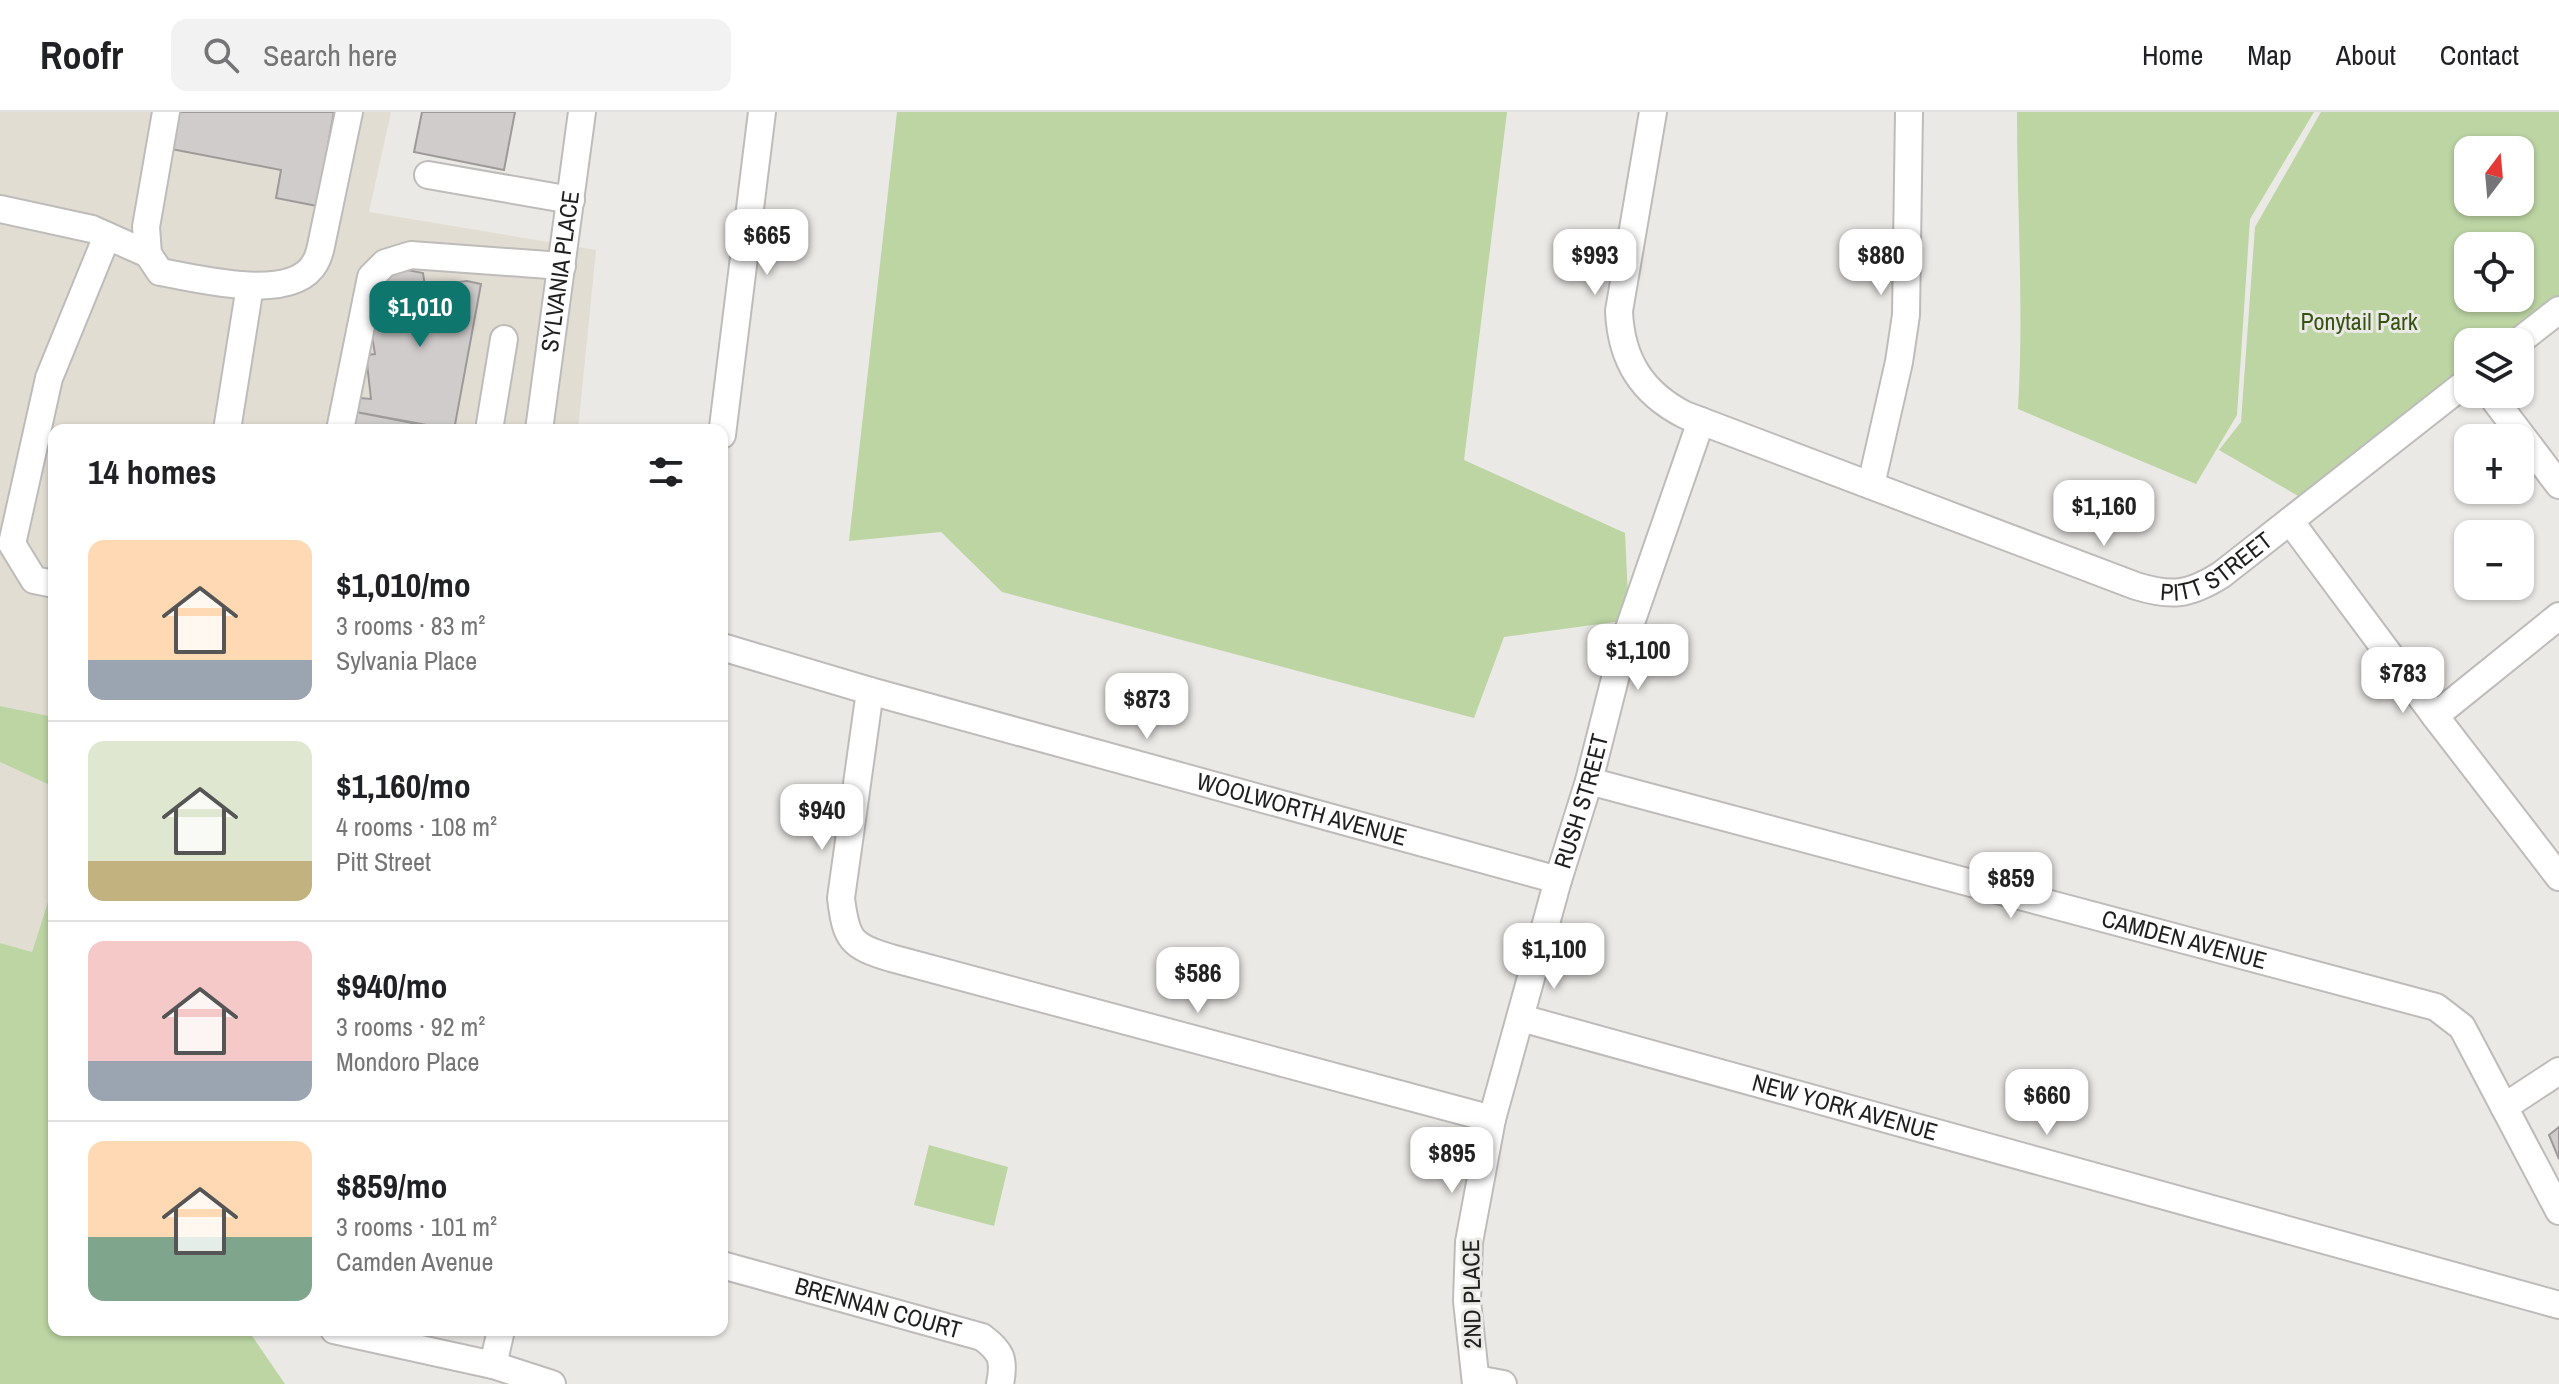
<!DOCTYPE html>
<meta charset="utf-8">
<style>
:root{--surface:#fff;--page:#f2f2f2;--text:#202124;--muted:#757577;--line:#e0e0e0;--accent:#0f766e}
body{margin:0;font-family:"Archivo Narrow",sans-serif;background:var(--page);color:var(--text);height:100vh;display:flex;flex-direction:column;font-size:30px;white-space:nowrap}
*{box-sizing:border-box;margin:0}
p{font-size:26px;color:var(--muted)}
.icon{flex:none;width:44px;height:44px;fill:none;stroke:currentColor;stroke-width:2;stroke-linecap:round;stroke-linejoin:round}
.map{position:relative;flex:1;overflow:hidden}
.details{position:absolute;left:48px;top:312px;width:680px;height:912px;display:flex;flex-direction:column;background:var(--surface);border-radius:16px;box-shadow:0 2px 6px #0004}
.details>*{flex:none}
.needle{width:52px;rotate:16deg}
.tools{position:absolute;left:2454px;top:24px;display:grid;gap:16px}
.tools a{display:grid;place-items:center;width:80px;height:80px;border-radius:16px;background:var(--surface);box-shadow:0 2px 6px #0004;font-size:40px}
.price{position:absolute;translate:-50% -68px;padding:0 18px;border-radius:16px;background:#fff;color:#222;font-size:26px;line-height:52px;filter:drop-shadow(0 2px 4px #0008)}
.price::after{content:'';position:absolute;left:50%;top:48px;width:24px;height:18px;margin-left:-12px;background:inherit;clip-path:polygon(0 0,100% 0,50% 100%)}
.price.current{background:var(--accent);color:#fff}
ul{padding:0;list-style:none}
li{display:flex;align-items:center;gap:24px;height:200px;padding:0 40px}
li+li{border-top:2px solid var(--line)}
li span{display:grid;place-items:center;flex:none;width:224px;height:160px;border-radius:16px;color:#555}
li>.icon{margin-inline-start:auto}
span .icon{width:96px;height:96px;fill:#fffc;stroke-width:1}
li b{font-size:34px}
h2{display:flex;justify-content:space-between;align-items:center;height:96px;padding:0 40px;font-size:34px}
header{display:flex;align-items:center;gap:48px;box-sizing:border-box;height:112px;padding:0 40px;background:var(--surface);border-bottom:2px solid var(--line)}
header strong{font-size:38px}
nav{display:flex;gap:44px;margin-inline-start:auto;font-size:28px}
.search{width:560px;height:72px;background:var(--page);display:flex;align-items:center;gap:20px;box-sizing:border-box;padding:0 28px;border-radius:16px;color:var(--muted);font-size:30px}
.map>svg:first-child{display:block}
.built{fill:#e2ddd3}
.green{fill:#bcd5a3;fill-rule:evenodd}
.building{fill:#cfcccb;stroke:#9d9a99;stroke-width:2}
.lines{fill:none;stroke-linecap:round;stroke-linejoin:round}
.minor-casing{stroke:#bebcba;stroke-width:30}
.minor{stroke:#fff;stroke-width:26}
.labels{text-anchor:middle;stroke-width:6;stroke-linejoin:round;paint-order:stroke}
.street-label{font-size:24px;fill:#1f1f1e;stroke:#eae9e6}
.park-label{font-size:24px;fill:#375312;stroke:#eae9e6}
</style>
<header>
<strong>Roofr</strong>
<div class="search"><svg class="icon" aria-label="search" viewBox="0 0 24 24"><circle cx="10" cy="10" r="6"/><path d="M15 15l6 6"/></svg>Search here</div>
<nav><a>Home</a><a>Map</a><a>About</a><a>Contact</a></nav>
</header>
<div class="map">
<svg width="2559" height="1272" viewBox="0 0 2559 1272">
<rect width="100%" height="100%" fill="#eae9e6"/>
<!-- built -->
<path class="built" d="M0,0H391L369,100L596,138L578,318H54V605L0,594Z
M0,650L54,675V771L32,840L0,831Z"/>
<!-- green -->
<path class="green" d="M897,0H1507L1464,348L1625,421L1629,508L1504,525L1474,606L1002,480L941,420L849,429Z
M2017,0H2314L2250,107L2237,303L2196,372L2018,297C2024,198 2017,99 2017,0Z
M2321,0H2559V194L2514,230H2468V267L2312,392L2219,338L2241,310L2255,115ZM2468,38H2520V90H2468ZM2468,134H2520V186H2468Z
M0,594L54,605V675L0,650Z
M54,771V1218H248L285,1272H0V831L32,840Z
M929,1033L1008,1055L994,1114L914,1093Z"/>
<!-- building -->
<path class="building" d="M178,0H334L317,94L276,86L281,58L171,37Z
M422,0H515L504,58L414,40Z
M397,156L423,161L425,174L467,169L481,172L454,318L356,300L360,286L371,287L366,243L375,242L370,212L380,168Z
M356,300L448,318H353Z
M2559,1015V1047L2549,1023Z"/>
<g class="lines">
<!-- minor casing -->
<g class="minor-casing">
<g id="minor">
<path d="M166,0L146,115L148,142L160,160C197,166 292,192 315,151C318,146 320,139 321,134L349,0"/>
<path id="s1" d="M1653,0L1619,199C1621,248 1642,281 1685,303L2136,474C2172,485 2189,483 2221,463L2468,269"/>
<path d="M428,63L571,88"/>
<path d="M0,97L92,117L148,142"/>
<path d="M2518,230L2559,198"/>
<path d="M2490,282L2559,373"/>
<path d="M227,318L250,174"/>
<path d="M340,318L371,165L385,151L411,143L562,154"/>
<path d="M489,318L504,227"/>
<path id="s2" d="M539,318L582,0"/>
<path d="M722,323L762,0"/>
<path d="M1871,373L1899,250L1906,203L1909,0"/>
<path d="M2290,409L2435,604L2559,765"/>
<path d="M54,472L34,468L12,432L49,266L107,124"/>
<path id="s3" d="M722,535L870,579L1558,768"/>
<path d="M870,579L841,786C846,828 851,834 891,846L1492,1007"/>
<path d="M2435,604L2559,504"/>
<path id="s4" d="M1589,669L2436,895L2462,915L2559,1099"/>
<path id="s5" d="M1521,906L2559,1193"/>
<path d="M2504,995L2559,959"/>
<path id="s6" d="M722,1153L982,1225C1001,1239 1005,1247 1000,1272"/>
<path d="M334,1218L493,1253L552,1272"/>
<path d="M493,1253L501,1218"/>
<path d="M1476,1267L1503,1272"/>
<path id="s7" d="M1476,1272L1467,1189L1469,1130L1492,1007L1558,768L1589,669L1624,531L1701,309"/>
</g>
</g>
<!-- minor -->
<use href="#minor" class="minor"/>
</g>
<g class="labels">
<!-- street labels -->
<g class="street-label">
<text dy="8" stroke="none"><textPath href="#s2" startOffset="160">SYLVANIA PLACE</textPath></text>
<text dy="8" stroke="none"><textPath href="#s1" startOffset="902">PITT STREET</textPath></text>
<text dy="8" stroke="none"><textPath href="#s7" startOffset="598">RUSH STREET</textPath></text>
<text dy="8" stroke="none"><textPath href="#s3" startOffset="602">WOOLWORTH AVENUE</textPath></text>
<text dy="8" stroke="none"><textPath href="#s4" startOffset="616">CAMDEN AVENUE</textPath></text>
<text dy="8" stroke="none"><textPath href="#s5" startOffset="336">NEW YORK AVENUE</textPath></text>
<text transform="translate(1472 1182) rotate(-91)" y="8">2ND PLACE</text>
<text dy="8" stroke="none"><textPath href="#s6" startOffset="162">BRENNAN COURT</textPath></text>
</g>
<!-- park labels -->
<g class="park-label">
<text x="2359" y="218">Ponytail Park</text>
</g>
</g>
</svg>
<div class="tools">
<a><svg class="needle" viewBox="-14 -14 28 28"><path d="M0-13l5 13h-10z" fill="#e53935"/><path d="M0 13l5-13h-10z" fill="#757577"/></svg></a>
<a><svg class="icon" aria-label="locate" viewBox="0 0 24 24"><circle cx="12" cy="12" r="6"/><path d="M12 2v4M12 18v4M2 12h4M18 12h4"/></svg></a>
<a><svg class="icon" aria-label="layers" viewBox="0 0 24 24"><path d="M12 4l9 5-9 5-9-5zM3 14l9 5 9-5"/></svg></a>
<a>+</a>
<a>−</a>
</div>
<b class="price" style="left:767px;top:165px">$665</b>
<b class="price" style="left:1595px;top:185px">$993</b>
<b class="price" style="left:1881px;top:185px">$880</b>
<b class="price current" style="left:420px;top:237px">$1,010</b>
<b class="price" style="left:2104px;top:436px">$1,160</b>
<b class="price" style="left:1638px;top:580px">$1,100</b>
<b class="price" style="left:2403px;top:603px">$783</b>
<b class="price" style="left:1147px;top:629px">$873</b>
<b class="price" style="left:822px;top:740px">$940</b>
<b class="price" style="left:2011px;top:808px">$859</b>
<b class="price" style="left:1554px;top:879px">$1,100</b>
<b class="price" style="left:1198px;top:903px">$586</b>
<b class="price" style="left:2047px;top:1025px">$660</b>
<b class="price" style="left:1452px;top:1083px">$895</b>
<section class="details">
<h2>14 homes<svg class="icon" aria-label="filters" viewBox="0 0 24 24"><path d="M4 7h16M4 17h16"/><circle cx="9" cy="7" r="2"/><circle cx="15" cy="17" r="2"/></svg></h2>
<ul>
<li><span style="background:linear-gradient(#ffd9b3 75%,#9aa5b1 0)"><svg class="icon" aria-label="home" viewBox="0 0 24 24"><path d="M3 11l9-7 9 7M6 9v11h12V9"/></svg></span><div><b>$1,010/mo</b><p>3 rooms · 83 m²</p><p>Sylvania Place</p></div></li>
<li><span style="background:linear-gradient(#dfe7d0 75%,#c2b280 0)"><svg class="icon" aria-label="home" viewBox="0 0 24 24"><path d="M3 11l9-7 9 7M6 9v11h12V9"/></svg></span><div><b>$1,160/mo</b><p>4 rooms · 108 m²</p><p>Pitt Street</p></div></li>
<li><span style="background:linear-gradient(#f6c9c9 75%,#9aa5b1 0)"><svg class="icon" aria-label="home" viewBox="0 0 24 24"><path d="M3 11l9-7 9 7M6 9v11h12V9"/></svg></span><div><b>$940/mo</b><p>3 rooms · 92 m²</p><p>Mondoro Place</p></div></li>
<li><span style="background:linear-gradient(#ffd9b3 60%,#7fa58c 0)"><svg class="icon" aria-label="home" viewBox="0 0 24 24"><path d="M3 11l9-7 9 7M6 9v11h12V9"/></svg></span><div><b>$859/mo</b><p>3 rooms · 101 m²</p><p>Camden Avenue</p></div></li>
</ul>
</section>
</div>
